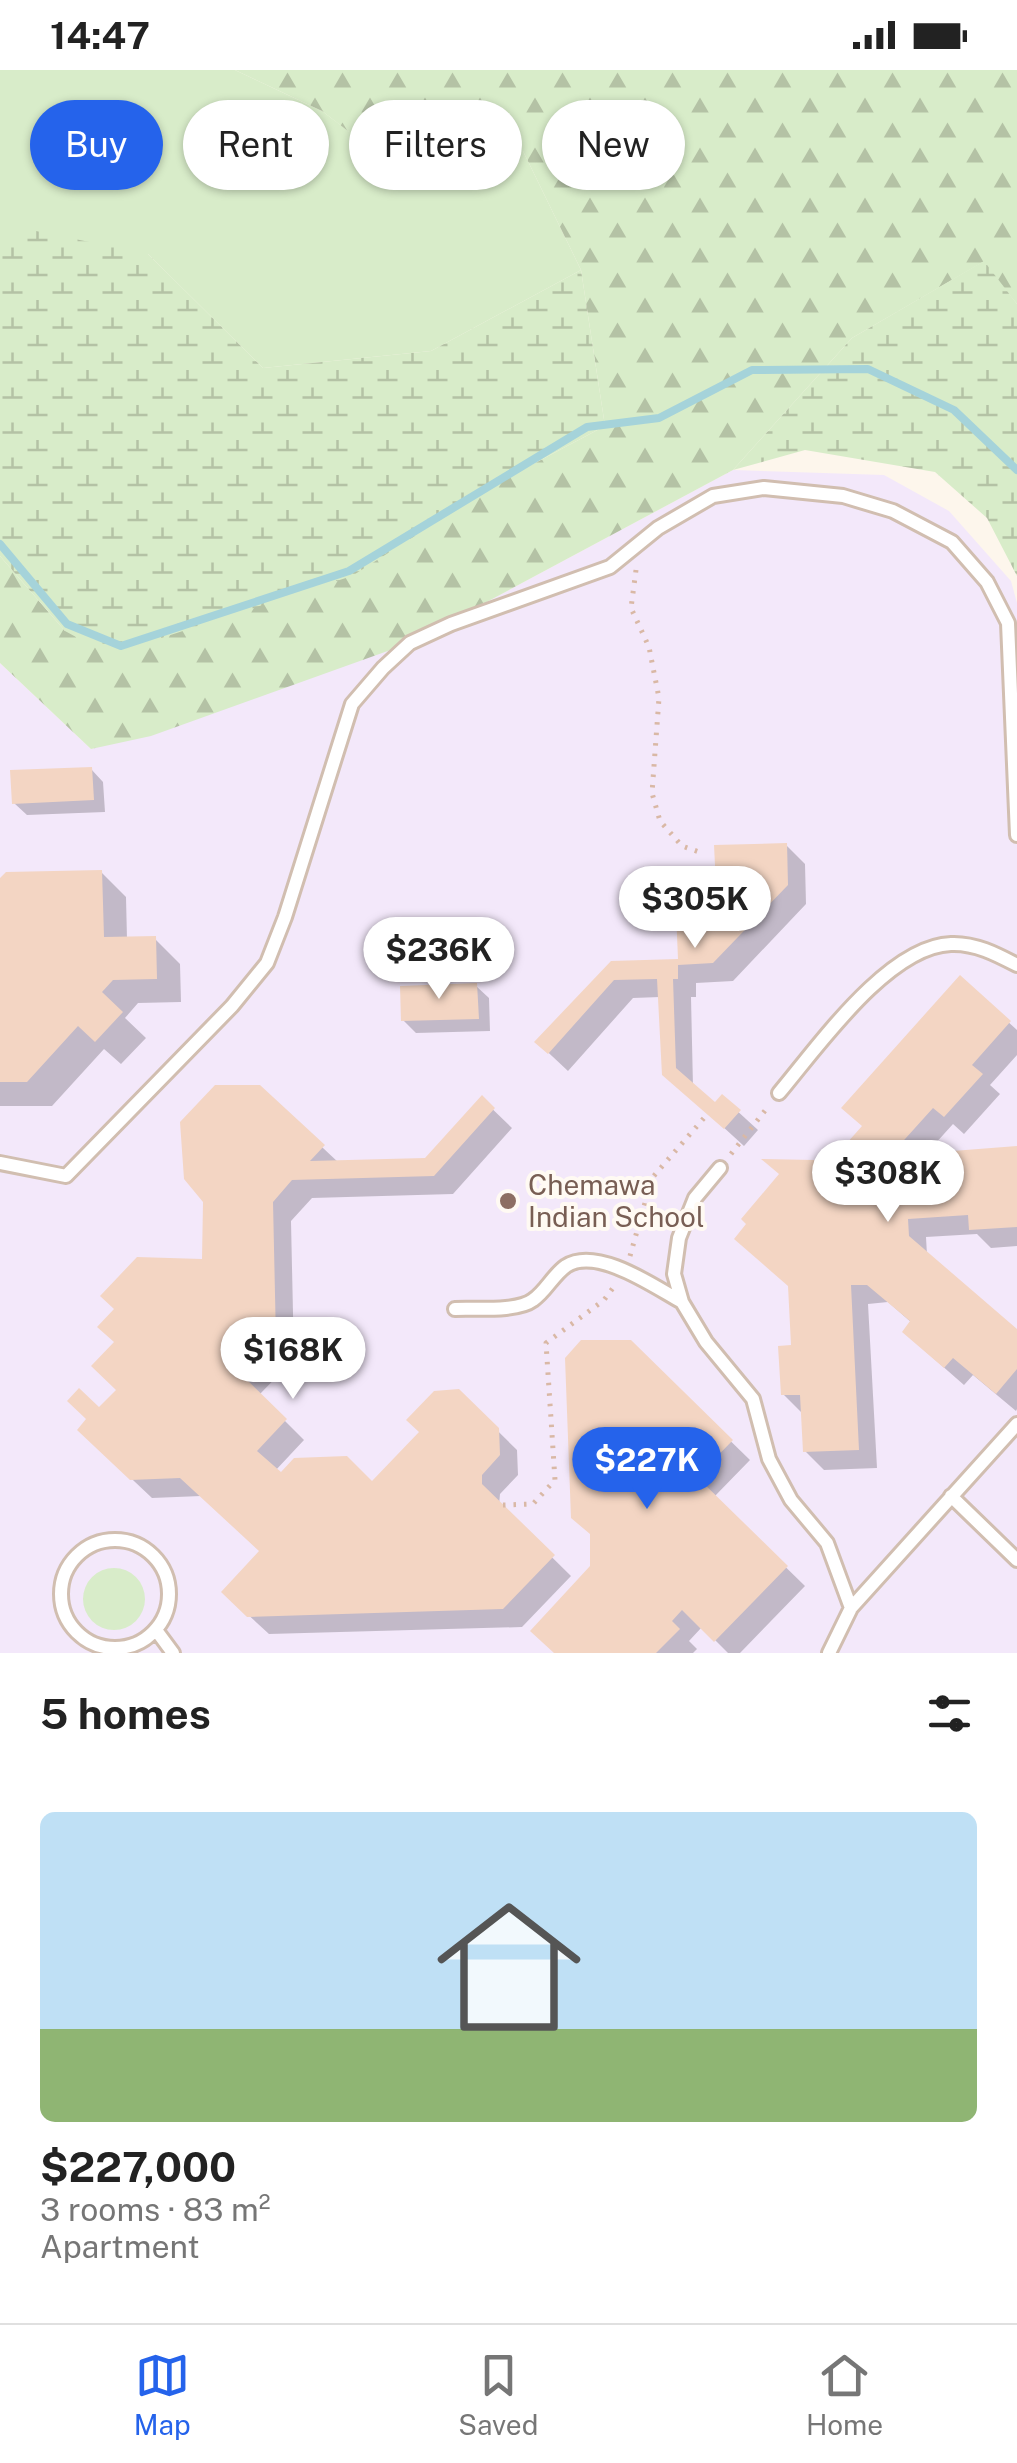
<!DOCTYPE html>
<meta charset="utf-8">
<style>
:root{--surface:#fff;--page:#f6f6f6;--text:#222;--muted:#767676;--line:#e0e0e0;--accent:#2563eb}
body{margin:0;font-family:"Public Sans",sans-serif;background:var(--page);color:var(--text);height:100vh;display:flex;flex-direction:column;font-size:38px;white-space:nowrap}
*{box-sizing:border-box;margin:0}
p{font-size:32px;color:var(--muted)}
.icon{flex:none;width:55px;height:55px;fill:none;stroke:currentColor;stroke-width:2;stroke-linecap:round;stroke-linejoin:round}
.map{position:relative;height:1583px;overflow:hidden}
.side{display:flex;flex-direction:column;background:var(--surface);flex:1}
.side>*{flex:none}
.top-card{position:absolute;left:30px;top:30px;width:958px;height:90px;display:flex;gap:20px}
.price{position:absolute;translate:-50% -85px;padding:0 22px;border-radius:35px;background:#fff;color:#222;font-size:32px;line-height:65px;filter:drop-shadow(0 2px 5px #0008)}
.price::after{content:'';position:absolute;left:50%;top:60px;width:30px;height:22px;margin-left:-15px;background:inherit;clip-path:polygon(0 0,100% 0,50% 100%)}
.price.current{background:var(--accent);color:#fff}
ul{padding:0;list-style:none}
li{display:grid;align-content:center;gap:20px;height:530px;padding:0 40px}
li+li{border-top:2px solid var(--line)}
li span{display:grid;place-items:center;height:310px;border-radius:15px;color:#555}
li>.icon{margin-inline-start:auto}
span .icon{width:180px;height:180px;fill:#fffc;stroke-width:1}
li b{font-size:42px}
h2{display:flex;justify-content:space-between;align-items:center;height:120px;padding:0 40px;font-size:42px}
.chip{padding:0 35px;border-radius:45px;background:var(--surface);box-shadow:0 2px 8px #0004;font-size:35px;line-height:90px}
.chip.current{background:var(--accent);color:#fff}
.status{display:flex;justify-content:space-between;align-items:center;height:70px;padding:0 50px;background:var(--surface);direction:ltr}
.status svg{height:28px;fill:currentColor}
.dock{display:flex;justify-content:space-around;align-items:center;height:140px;border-top:2px solid var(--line);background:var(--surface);font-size:28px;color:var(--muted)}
.dock a{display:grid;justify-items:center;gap:5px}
.dock .current{color:var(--accent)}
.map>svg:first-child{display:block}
.education{fill:#f3e8fa}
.green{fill:#d8ecc9}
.forest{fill:url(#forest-firs)}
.wetland{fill:url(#wetland-marsh)}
.shadow{fill:#0003}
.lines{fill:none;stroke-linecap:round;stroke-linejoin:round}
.stream{stroke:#a5d3da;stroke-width:8}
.building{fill:#f3d5c3}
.lane-casing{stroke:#d1beb0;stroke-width:18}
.path{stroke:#d9b8a5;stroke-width:5;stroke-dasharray:2.5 8;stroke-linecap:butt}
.lane{stroke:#fff;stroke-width:12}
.education-dot{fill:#8d6e63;stroke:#fffaf3;stroke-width:4}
.labels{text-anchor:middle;stroke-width:8;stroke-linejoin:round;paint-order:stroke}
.education-label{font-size:28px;fill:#785e54;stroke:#fffaf3;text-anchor:start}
</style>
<div class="status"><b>14:47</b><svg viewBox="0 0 49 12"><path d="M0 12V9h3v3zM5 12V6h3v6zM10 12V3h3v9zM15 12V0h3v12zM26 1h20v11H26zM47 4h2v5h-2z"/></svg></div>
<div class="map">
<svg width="1017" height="1583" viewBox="0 0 1017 1583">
<defs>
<pattern id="forest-firs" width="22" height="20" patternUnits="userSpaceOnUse" patternTransform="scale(2.5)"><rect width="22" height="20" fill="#d8ecc9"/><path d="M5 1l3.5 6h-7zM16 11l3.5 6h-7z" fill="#b4c2a5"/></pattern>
<pattern id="wetland-marsh" width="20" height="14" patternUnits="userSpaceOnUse" patternTransform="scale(2.5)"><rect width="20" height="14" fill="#d8ecc9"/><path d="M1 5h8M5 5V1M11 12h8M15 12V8" fill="none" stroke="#b4c2a5"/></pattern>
</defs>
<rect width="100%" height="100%" fill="#fdf6ec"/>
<!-- education -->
<path class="education" d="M733,400L884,405L949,441L1011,511L1017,533V1583H0V593L91,679L410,573Z"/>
<!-- green -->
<path class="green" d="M0,0H235L322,41L384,88L523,81L581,200L431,281L263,298L148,184L0,182Z
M83 1529a31 31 0 1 1 62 0a31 31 0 1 1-62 0Z"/>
<!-- forest -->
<path class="forest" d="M235,0H1017V234L983,192L852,268L733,400L410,573L151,666L91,679L0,593V486L65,561L503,410L605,356L581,200L523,81L383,88L322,41Z"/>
<!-- wetland -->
<path class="wetland" d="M31,160L148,184L263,298L431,281L581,200L605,356L503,410L352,506L109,585L65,561L0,486V182Z
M984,191L1017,234V506L987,448L935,402L805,380L733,400L852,268Z"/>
<!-- shadow -->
<path class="shadow" d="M91,699L103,712L105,742L27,745L14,733Z
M786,775L805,794L806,834L733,911L696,913V927H691L693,1017L715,1036L722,1027L758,1060L744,1076L665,1004L660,927L633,928L568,1001L537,972L613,893L680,892L719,819Z
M101,802L126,827L127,869H155L180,894L181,932L138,933L125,948L146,968L121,994L104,979L52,1036H0V812Z
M960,908L1017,960V985L990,1015L1000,1024L964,1064L953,1054L925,1085L1017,1079V1176L991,1178L977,1164L926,1167L927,1185L1017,1262V1339L1016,1341L973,1305L964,1315L924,1280L912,1253L888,1232L868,1234L877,1398L824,1400L805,1381L803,1344L783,1324L824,1102L864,1058Z
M476,916L489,928L490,961L416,963L403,950Z
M259,1018L339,1093L426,1090L482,1029L512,1058L453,1124L312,1128L291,1151L294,1289L259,1325L304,1370L275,1401L281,1406L372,1414L458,1322L517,1380L518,1405L500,1424L499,1435L571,1506L522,1557L269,1564L243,1540L261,1482L201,1426L152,1428L99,1378L89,1350L119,1320L204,1192Z
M630,1273L750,1390L714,1427L805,1516L740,1583H728L702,1557L689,1571L697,1579L693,1583H556L593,1497Z"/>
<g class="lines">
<!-- stream -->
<path class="stream" d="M0,474L67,554L121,576L349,501L587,357L659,348L752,300L868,299L954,340L1017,400"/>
</g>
<!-- building -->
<path class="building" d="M92,697L94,730L12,734L10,700Z
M787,773L788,815L713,893L678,895V909H673L676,998L715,1032L722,1024L741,1040L724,1059L662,1005L657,909L614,910L548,984L534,972L611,891L678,889L675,818L716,816L714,775Z
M102,800L104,867L156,866L157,909L113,910L102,922L123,942L95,972L78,956L27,1012H0V808L6,802Z
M960,905L1011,951L972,995L983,1004L944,1047L933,1038L896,1079L901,1085L1017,1076V1157L969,1160L968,1145L908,1149L909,1166L1017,1259V1299L996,1324L953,1288L944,1298L902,1262L910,1251L867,1215H851L859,1380L803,1382L800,1325H781L778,1276L791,1275L788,1216L734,1169L746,1154L741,1149L779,1104L761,1089L814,1090L824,1099L862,1056L841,1038Z
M477,913L479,949L401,951L400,916Z
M215,1015H260L325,1075L310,1091L425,1088L482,1025L495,1038L434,1106L292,1110L273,1132L276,1270L242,1305L287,1349L257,1381L281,1402L294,1388L347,1386L372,1411L419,1362L406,1350L434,1321L459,1319L499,1358L500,1385L482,1405V1414L555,1485L503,1539L247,1547L221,1522L259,1481L180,1408L130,1410L77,1360L86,1349L67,1331L79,1318L99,1337L116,1320L91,1296L114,1272L97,1257L114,1239L100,1226L137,1187L202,1189L203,1132L184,1109L180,1052Z
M581,1270H631L733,1370L697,1407L788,1496L714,1572L682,1540L672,1551L680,1559L656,1583H554L530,1561L590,1496V1464L571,1448L565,1288Z"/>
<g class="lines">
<!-- lane casing -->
<g class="lane-casing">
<path id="lane" d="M779,1023C817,978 888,876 951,874C975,873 996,884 1017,895
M0,1093L66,1106L232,936L267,893L285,847L352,634L383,598L410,573L451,554L610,497L658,458L713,426L764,418L843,426L893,441L952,472L987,512L1008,553L1017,765
M720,1098L695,1128L679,1168L674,1204L682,1232L706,1272L753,1329L769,1389L791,1430L827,1473L851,1538
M455,1239C475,1238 517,1242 533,1230C546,1221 553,1205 566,1196C597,1176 655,1217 682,1232
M951,1426L1017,1490
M61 1524a54 54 0 1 1 108 0a54 54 0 1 1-108 0Z
M156,1560L173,1583
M829,1583L851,1538L1017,1354"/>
</g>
<!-- path -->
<path class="path" d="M636,500L631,538L649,577L659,628L652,723L660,751L682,776L702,783
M731,1084L767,1038
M630,1186L652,1108L704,1048
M503,1435L533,1434L555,1410L546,1273L604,1230L616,1214"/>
<!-- lane -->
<use href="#lane" class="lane"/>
</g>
<!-- markers -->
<circle class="education-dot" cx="508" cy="1131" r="10"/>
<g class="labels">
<!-- education labels -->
<g class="education-label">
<text x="528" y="1125">Chemawa<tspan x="528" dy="32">Indian School</tspan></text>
</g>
</g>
</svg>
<b class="price" style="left:695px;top:881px">$305K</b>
<b class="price" style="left:439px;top:932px">$236K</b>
<b class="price" style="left:888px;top:1155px">$308K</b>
<b class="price" style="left:293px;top:1332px">$168K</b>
<b class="price current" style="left:647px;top:1442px">$227K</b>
<div class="top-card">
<a class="chip current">Buy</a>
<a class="chip">Rent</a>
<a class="chip">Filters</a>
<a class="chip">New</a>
</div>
</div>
<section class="side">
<h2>5 homes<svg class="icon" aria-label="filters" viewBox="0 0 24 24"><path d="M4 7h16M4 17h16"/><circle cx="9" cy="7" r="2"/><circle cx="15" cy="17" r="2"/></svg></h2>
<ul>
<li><span style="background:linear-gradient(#bfe0f5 70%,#8fb573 0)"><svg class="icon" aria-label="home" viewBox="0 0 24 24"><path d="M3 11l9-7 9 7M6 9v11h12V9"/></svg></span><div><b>$227,000</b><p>3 rooms · 83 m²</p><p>Apartment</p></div></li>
</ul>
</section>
<nav class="dock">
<a class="current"><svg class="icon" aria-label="map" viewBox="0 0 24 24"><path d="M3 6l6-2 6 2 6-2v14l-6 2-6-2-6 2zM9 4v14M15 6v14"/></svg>Map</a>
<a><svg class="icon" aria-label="saved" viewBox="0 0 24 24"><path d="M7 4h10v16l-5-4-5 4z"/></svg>Saved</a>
<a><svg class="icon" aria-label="home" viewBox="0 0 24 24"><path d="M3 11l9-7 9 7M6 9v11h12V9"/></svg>Home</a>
</nav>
